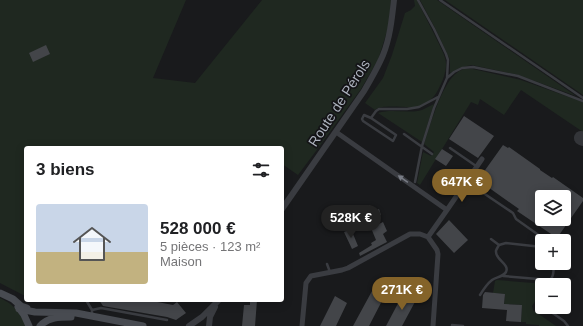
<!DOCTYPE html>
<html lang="fr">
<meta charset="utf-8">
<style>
:root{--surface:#fff;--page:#f6f6f6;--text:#202124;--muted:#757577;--accent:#846329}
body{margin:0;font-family:Arial,sans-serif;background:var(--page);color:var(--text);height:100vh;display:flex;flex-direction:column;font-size:15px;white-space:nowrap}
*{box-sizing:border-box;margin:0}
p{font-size:13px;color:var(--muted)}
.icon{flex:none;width:22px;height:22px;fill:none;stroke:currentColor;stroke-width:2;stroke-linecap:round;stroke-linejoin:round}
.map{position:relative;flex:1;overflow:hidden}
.details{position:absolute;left:24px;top:146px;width:260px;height:156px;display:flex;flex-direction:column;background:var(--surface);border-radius:4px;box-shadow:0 2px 10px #0003}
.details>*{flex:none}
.tools{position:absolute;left:535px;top:190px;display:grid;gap:8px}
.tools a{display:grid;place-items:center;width:36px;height:36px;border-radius:4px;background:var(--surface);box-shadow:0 2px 10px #0003;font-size:20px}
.price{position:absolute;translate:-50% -34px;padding:0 9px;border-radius:14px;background:var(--accent);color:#fff;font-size:13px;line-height:26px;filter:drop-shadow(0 1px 2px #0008)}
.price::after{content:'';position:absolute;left:50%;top:24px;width:12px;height:9px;margin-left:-6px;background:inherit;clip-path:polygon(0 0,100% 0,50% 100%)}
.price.selected{background:#222;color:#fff}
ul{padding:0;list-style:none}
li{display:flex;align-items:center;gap:12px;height:100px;padding:0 12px}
li span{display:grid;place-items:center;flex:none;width:112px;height:80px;border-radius:4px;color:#555}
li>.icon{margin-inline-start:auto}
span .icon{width:48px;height:48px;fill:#fffc;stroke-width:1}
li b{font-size:17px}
h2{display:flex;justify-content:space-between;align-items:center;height:48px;padding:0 12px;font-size:17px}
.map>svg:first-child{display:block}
.green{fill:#1f2820}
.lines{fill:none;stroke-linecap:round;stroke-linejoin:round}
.taxiway{stroke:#333539;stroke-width:14}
.building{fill:#434549;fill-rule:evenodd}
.service{stroke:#3a3c41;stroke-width:2.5}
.minor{stroke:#3a3c41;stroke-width:5}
.tertiary{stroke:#3a3c41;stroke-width:6}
.secondary{stroke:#484b51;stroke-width:7}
.oneway{fill:#787c85}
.labels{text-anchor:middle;stroke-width:3.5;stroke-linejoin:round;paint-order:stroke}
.street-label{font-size:14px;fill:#abb1bc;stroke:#141417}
</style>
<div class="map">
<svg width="583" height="326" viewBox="0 0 583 326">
<rect width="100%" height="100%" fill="#191a1c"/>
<!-- green -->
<path class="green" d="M0,0H186L153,78L195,83L262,0H391L389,25L378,60L361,89L319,147L298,175L282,164V148H259L257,146L230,147L228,148H26V295L25,296L0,283Z
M414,0H417C424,15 432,29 439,44C442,51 446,57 446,64C446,74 442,82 438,90C433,100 424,106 414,107C404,108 382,104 375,110L365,103L383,78L392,55L405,13L411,10L415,6Z
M420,0H437L576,96L518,75L472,65L462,67L450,73V60L435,28Z
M445,0H583V95Z
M464,69H473L521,80L583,102V132L521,90L504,115L480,99L478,105L471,102L420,185L417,183L423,152L431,156L434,152L424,144C430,126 442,82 458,72C460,70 462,70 464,69Z
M434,104L422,142L378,113C392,108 408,114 422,110C426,108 430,106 434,104Z
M497,280L546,284L545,285H542V291L532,306L533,310L556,326H539V325L526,324V322H521L522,305L508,304L504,307L505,294L493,293L495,281Z
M0,298C15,305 19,312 26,326H0Z"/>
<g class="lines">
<!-- taxiway -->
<path class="taxiway" d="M581,138L583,139"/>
</g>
<!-- building -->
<path class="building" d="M46,45L50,54L33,62L29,53Z
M464,116L494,136L478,158L449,139Z
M503,145L508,148L509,147L540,169V170L552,178L553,177L583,198V201L557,238L517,211L519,209L478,180ZM542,197H564V219H542Z
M442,149L453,156L446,166L435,159Z
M370,205L373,212L379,209L381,215L375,217L379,224L383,222L387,231L383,234L387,242L360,256L359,253L372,245L371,243L376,240L371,228L366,231L357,211Z
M449,220L468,240L454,253L436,234Z
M351,229L358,246L352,249L344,232Z
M372,291L384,297L369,326H353Z
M485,292L505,294L504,304L522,305L521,322L506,321L507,310L482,308L483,295Z
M403,294L416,300L402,326H386Z
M335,296L347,303L336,326H320Z
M99,300H147L173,305L177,302L186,313L176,320L167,317L103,306Z
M250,300H257L255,326H242L244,305H250Z"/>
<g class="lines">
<!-- service -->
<path class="service" d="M418,0L434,29L446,54L448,60L447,78
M440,0L583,98
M364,115L371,118L396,135L393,141L363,121L362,119Z
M371,118L376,111L379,109H407L419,107L438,97
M404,134L432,154
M450,148L476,166
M415,182L422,146L434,108L447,78L454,72L462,68L473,67L518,76L583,101
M467,182L513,213L516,219L547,241
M499,245L506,243L542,247
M327,264L330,272
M503,276L550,280C555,276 553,269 554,263
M480,295C483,290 487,284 492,280C496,277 503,277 506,272C510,264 495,260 496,251C496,250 499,245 499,245L491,239
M86,300L92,310V316
M544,307L564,321L568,326
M92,310L101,308L167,320
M452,326V325L463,326"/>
<!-- minor -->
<path class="minor" d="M336,132L447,210
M428,237L447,210L482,159
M428,237L437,250L438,254L433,326
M302,326L306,283L311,276L342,270L348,268L410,234H420L428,237"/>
<!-- tertiary -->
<path class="tertiary" d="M282,209L364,91C371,79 378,67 383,55C390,38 392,18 394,0
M189,326L202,317L218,301
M209,326L210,317L215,307"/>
<!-- secondary -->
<path class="secondary" d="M0,293L13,299L21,306L27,308
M18,307L24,315L29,326
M19,309L35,312L76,313L143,326
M40,326C48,317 60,317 71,317"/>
</g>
<!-- one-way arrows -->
<defs><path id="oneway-solid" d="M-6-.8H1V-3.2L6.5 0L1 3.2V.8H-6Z"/></defs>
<use class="oneway" href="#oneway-solid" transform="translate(403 179) rotate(-145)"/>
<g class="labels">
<!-- street labels -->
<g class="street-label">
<text transform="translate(339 103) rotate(-57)" y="5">Route de Pérols</text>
</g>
</g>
</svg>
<div class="tools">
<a><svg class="icon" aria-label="layers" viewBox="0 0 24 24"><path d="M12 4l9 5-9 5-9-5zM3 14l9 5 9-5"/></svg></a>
<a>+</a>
<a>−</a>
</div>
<b class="price" style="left:462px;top:203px">647K €</b>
<b class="price selected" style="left:351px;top:239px">528K €</b>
<b class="price" style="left:402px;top:311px">271K €</b>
<section class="details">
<h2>3 biens<svg class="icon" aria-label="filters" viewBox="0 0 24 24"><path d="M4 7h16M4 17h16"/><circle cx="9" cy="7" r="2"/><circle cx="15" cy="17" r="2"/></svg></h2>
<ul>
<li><span style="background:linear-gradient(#c9d6e8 60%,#c2b280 0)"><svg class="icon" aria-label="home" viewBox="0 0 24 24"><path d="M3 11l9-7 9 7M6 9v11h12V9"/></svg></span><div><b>528 000 €</b><p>5 pièces · 123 m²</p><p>Maison</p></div></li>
</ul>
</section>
</div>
